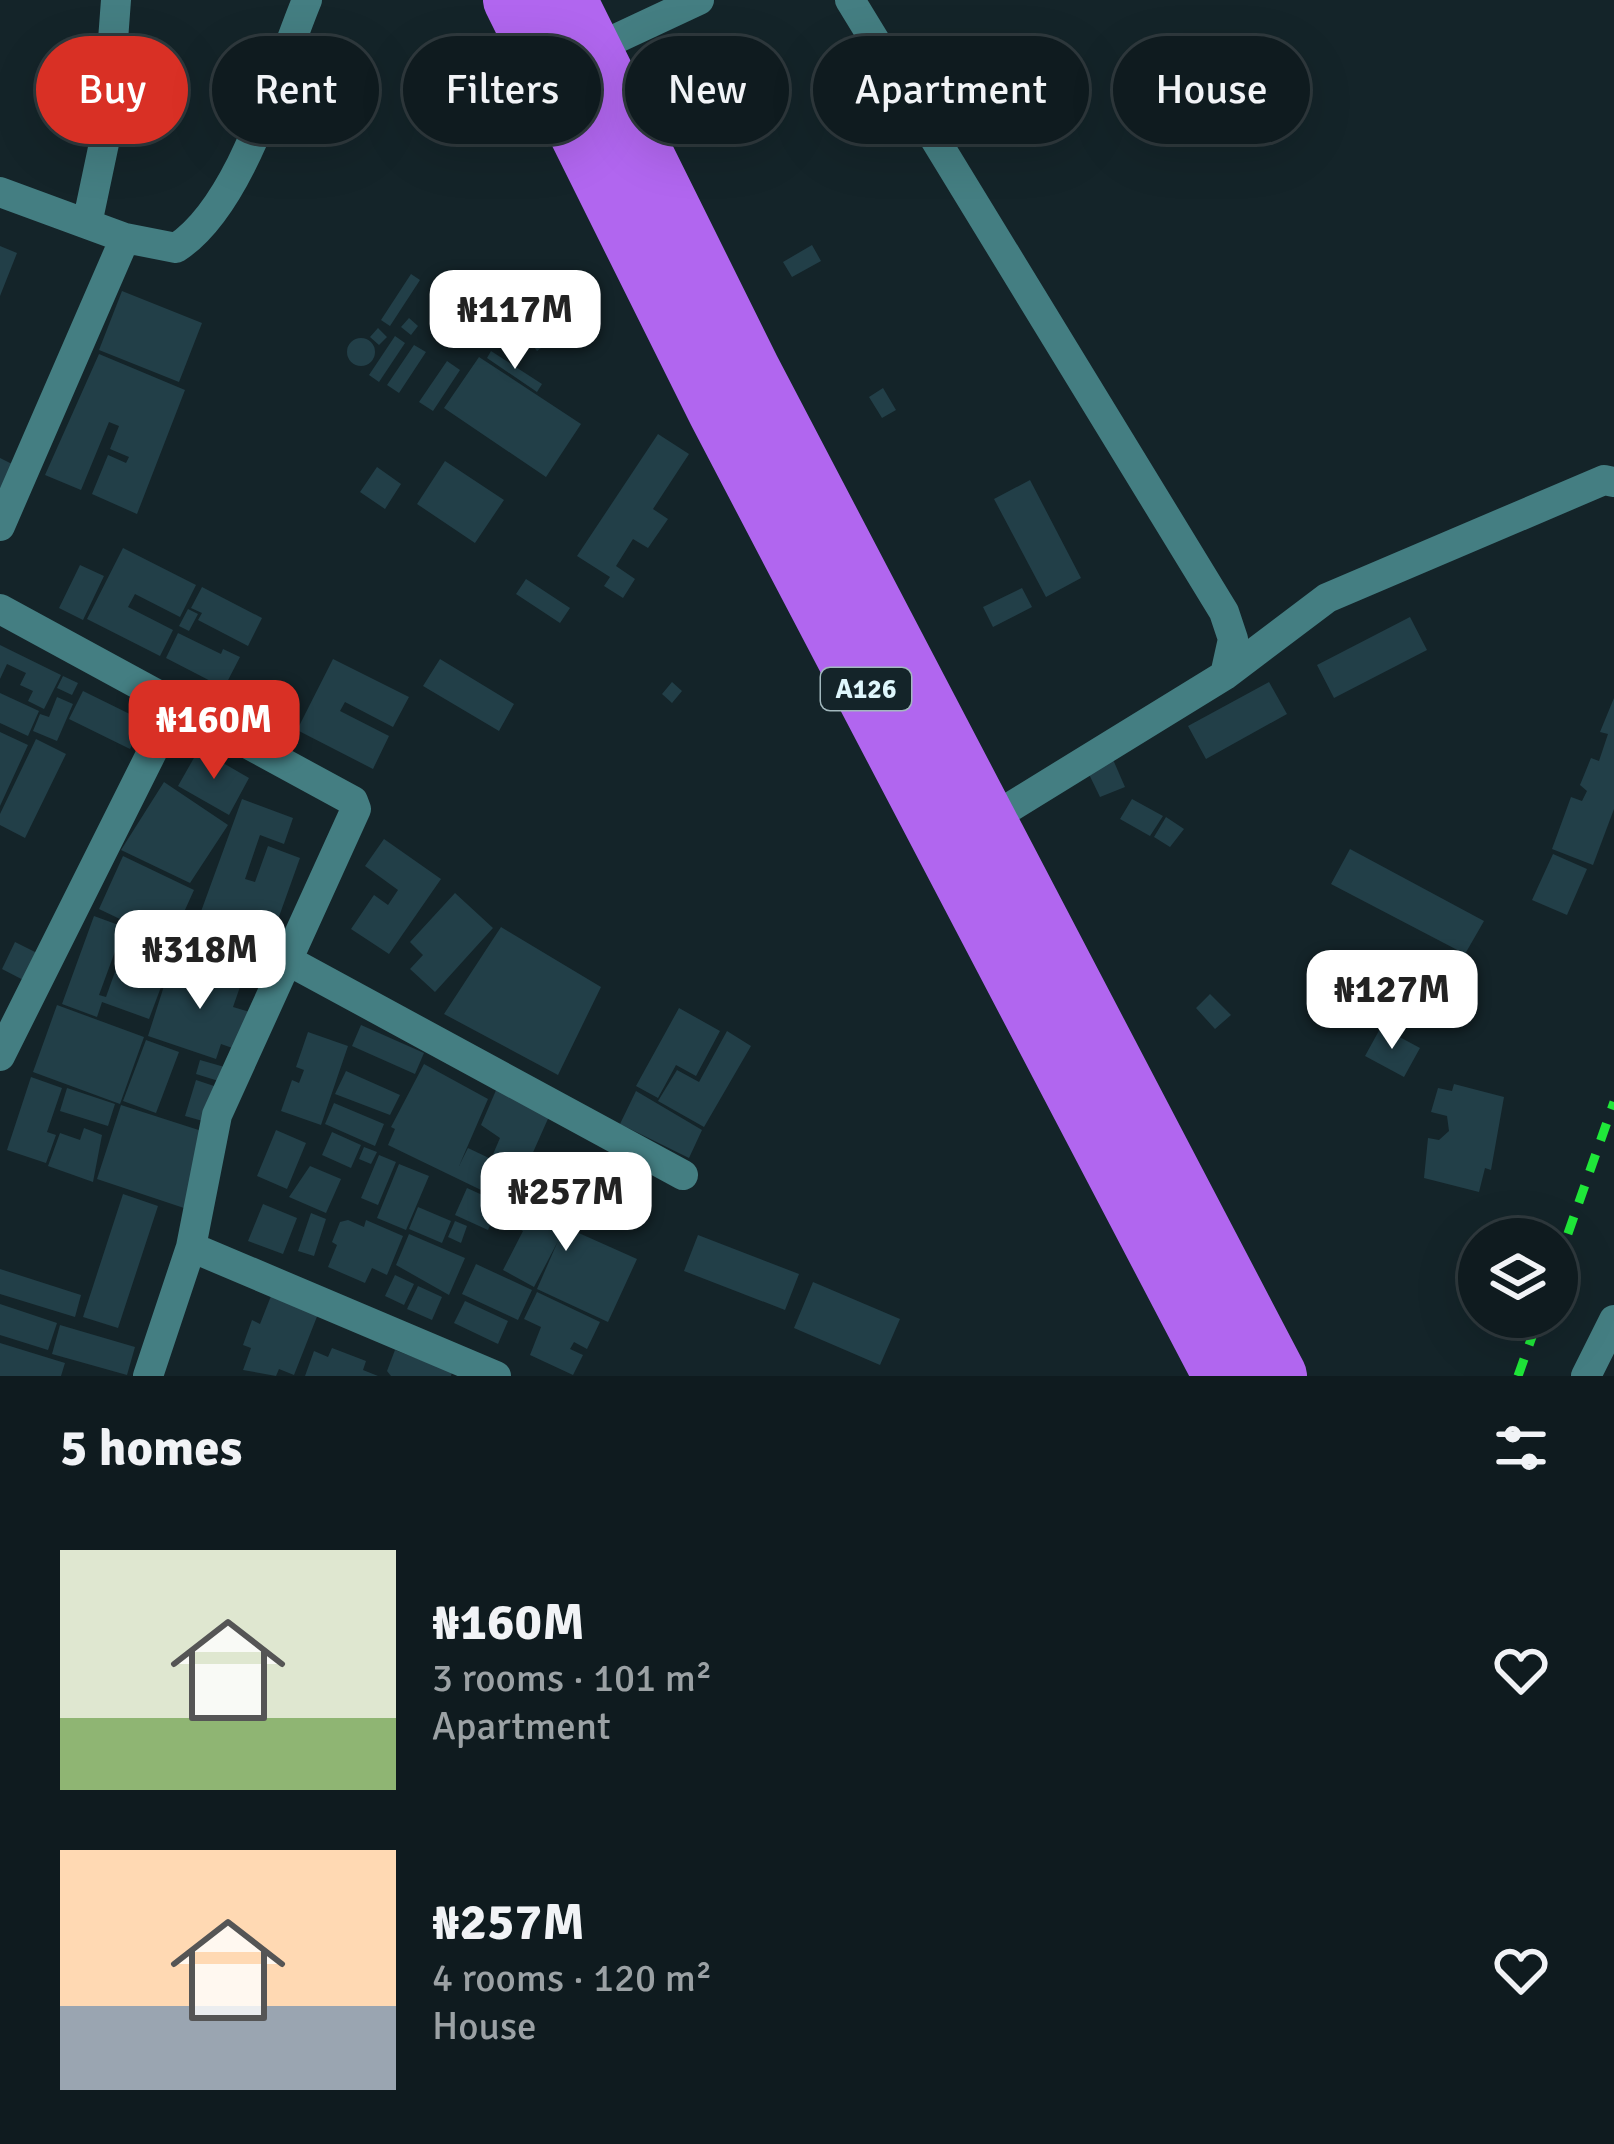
<!DOCTYPE html>
<meta charset="utf-8">
<style>
:root{--surface:#0f1b1f;--page:#1d282c;--text:#f1f3f6;--muted:#9ba1a4;--line:#2f393d;--accent:#d93025}
body{margin:0;font-family:Signika,sans-serif;background:var(--page);color:var(--text);height:100vh;display:flex;flex-direction:column;font-size:45px;white-space:nowrap}
*{box-sizing:border-box;margin:0}
p{font-size:39px;color:var(--muted)}
.icon{flex:none;width:66px;height:66px;fill:none;stroke:currentColor;stroke-width:2;stroke-linecap:round;stroke-linejoin:round}
.map{position:relative;height:1376px;overflow:hidden}
.sheet{display:flex;flex-direction:column;background:var(--surface);flex:1}
.sheet>*{flex:none}
.top-card{position:absolute;left:36px;top:36px;width:1542px;height:108px;display:flex;gap:24px}
.buttons{position:absolute;left:1458px;top:1218px;display:grid;gap:24px}
.buttons a{display:grid;place-items:center;width:120px;height:120px;border-radius:50%;background:var(--surface);box-shadow:0 12px 48px #0002,0 0 0 3px var(--line);font-size:60px}
.price{position:absolute;translate:-50% -102px;padding:0 27px;border-radius:24px;background:#fff;color:#222;font-size:39px;line-height:78px;filter:drop-shadow(0 3px 6px #0008)}
.price::after{content:'';position:absolute;left:50%;top:72px;width:36px;height:27px;margin-left:-18px;background:inherit;clip-path:polygon(0 0,100% 0,50% 100%)}
.price.selected{background:var(--accent);color:#fff}
ul{padding:0;list-style:none}
li{display:flex;align-items:center;gap:36px;height:300px;padding:0 60px}
li span{display:grid;place-items:center;flex:none;width:336px;height:240px;border-radius:0px;color:#555}
li>.icon{margin-inline-start:auto}
span .icon{width:144px;height:144px;fill:#fffc;stroke-width:1}
li b{font-size:51px}
h2{display:flex;justify-content:space-between;align-items:center;height:144px;padding:0 60px;font-size:51px}
.tag{padding:0 42px;border-radius:54px;background:var(--surface);box-shadow:0 12px 48px #0002,0 0 0 3px var(--line);font-size:42px;line-height:108px}
.tag.selected{background:var(--accent);color:#fff}
.map>svg:first-child{display:block}
.building{fill:#223f48}
.lines{fill:none;stroke-linecap:round;stroke-linejoin:round}
.minor{stroke:#447e82;stroke-width:30}
.highway{stroke:#b166ef;stroke-width:60}
.rail{stroke:#1fe739;stroke-width:9;stroke-dasharray:18 15;stroke-linecap:butt}
.labels{text-anchor:middle;stroke-width:10;stroke-linejoin:round;paint-order:stroke}
.shield{fill:#142429;stroke:#a2b8bd;stroke-width:3}
.shield-label{font-size:27px;font-weight:bold;fill:#dff7fc}
</style>
<div class="map">
<svg width="1614" height="1376" viewBox="0 0 1614 1376">
<rect width="100%" height="100%" fill="#142429"/>
<!-- building -->
<path class="building" d="M812,245L821,261L792,277L783,262Z
M0,246L17,253L0,296Z
M411,274L420,280L390,326L381,320Z
M122,291L202,323L179,382L99,350Z
M517,298L549,342L537,351L505,307Z
M409,318L418,326L411,335L401,327Z
M378,328L387,337L379,345L370,337Z
M395,336L405,343L379,382L369,375Z
M347 352a14 14 0 1 1 28 0a14 14 0 1 1-28 0Z
M414,345L426,352L399,393L387,385Z
M491,351L542,384L537,392L487,358Z
M99,354L185,390L137,514L92,494L108,455L126,463L129,457L110,449L119,426L109,422L81,490L45,475Z
M479,357L581,424L546,477L444,408Z
M447,361L460,370L433,411L419,402Z
M883,388L896,410L882,418L869,397Z
M658,434L689,454L653,509L668,519L648,548L633,539L616,566L635,579L623,598L604,586L610,577L577,556Z
M0,458L20,468L0,510Z
M445,461L504,500L475,543L417,504Z
M377,467L401,484L385,509L360,492Z
M1030,480L1081,578L1046,597L994,499Z
M123,548L196,585L180,617L135,594L128,607L173,630L160,656L87,619Z
M80,565L104,576L83,620L59,608Z
M526,579L570,608L560,623L516,594Z
M202,587L262,618L248,646L198,620L202,613L191,608Z
M1022,588L1032,607L993,627L983,607Z
M188,609L198,614L189,631L179,626Z
M1410,617L1427,650L1334,698L1317,665Z
M178,633L221,654L223,649L240,657L224,688L166,658Z
M0,645L61,675L44,709L28,701L33,691L20,685L26,673L7,664L0,679Z
M333,659L409,697L393,727L345,702L340,711L389,736L373,769L297,730Z
M440,659L514,704L499,731L423,686Z
M63,676L78,683L72,695L57,688Z
M672,682L682,691L672,703L662,694Z
M1269,682L1287,714L1206,759L1188,726Z
M83,691L144,721L130,749L69,719Z
M0,693L39,711L28,736L0,723Z
M57,697L73,704L57,741L33,731L40,714L49,717Z
M1614,698V809L1593,865L1552,849L1571,797L1582,801L1587,791L1580,785L1591,758L1599,761L1608,734L1600,732Z
M0,732L28,745L0,806Z
M36,739L66,754L25,838L0,825V814Z
M199,749L249,778L229,815L178,786Z
M1111,755L1125,787L1100,797L1085,766Z
M164,782L228,825L190,883L121,850Z
M242,799L293,818L284,844L260,835L245,879L255,882L268,846L300,858L262,964L191,939Z
M1132,799L1163,816L1150,836L1120,819Z
M1166,817L1184,829L1170,847L1154,837Z
M384,839L441,879L389,954L351,929L374,895L388,905L398,890L365,866Z
M1350,849L1484,921L1465,954L1331,884Z
M1553,854L1587,869L1567,915L1532,900Z
M123,856L194,890L170,943L99,909Z
M455,893L493,928L435,992L410,969L423,955L410,942Z
M94,916L124,927L99,995L106,997L130,930L176,947L149,1019L102,1002L97,1017L62,1004Z
M501,927L601,987L558,1075L444,1014Z
M15,942L45,957L31,984L2,969Z
M172,961L241,984L233,1007L253,1013L241,1051L221,1044L216,1059L148,1036Z
M1210,994L1231,1015L1215,1029L1196,1008Z
M57,1005L144,1037L120,1104L33,1072Z
M679,1008L720,1031L696,1076L676,1065L658,1098L636,1086Z
M361,1025L424,1053L415,1074L352,1046Z
M1381,1027L1420,1048L1404,1077L1365,1056Z
M727,1031L751,1046L704,1127L658,1101L677,1070L699,1082Z
M308,1032L348,1046L321,1125L281,1111L292,1080L299,1083L304,1070L296,1067Z
M146,1040L179,1052L156,1113L123,1101Z
M200,1060L228,1068L225,1083L196,1074Z
M424,1064L488,1099L459,1166L468,1148L491,1159L500,1138L481,1125L497,1088L551,1112L510,1204L388,1145L395,1129L391,1127Z
M346,1071L400,1095L390,1115L335,1094Z
M31,1077L62,1088L47,1132L56,1135L46,1163L7,1150Z
M196,1080L220,1088L210,1123L185,1116Z
M1454,1084L1504,1097L1491,1170L1485,1168L1479,1192L1424,1178L1428,1138L1439,1140L1449,1131L1447,1116L1431,1112L1438,1088L1452,1091Z
M67,1088L115,1104L108,1126L60,1111Z
M636,1091L702,1130L689,1158L620,1124Z
M334,1103L384,1124L375,1146L325,1124Z
M121,1105L208,1133L184,1208L97,1179Z
M84,1128L102,1135L93,1182L48,1166L60,1133L80,1140Z
M276,1130L306,1143L287,1189L257,1176Z
M332,1132L361,1145L351,1168L322,1155Z
M364,1147L377,1152L371,1164L359,1159Z
M379,1155L396,1162L378,1205L361,1198Z
M399,1164L429,1176L406,1230L377,1218Z
M310,1166L341,1179L326,1213L289,1197Z
M529,1174L578,1197L565,1226L534,1213L637,1259L608,1322L537,1289L558,1241L534,1287L503,1270L523,1231L518,1228L528,1209L516,1203Z
M467,1188L500,1203L488,1230L455,1215Z
M123,1194L158,1206L118,1328L83,1317Z
M263,1204L297,1218L283,1254L248,1241Z
M418,1207L451,1221L442,1243L409,1229Z
M311,1213L326,1219L314,1256L298,1251Z
M348,1220L364,1227L366,1220L403,1236L387,1275L372,1268L365,1283L328,1267L337,1245L332,1242L340,1222Z
M455,1221L467,1226L461,1243L448,1237Z
M409,1234L465,1258L449,1295L396,1265Z
M698,1235L799,1274L785,1310L684,1271Z
M476,1264L532,1290L518,1320L462,1294Z
M0,1269L81,1295L75,1317L0,1294Z
M395,1275L414,1284L404,1305L385,1296Z
M813,1282L900,1319L880,1365L794,1328Z
M418,1286L442,1297L432,1320L407,1309Z
M537,1292L600,1322L587,1349L574,1342L570,1349L583,1355L573,1375L530,1355L541,1327L524,1319Z
M271,1296L318,1314L294,1375L279,1369L276,1376L243,1370L251,1348L243,1345L252,1320L260,1324Z
M465,1301L508,1321L498,1344L454,1323Z
M0,1304L57,1323L48,1350L0,1335Z
M60,1325L135,1347L127,1375L52,1354Z
M0,1343L65,1363L61,1376H0Z
M332,1348L366,1361L363,1370L378,1376H305L314,1351L328,1357Z
M395,1350L452,1372L451,1376H391L387,1371Z"/>
<g class="lines">
<!-- minor -->
<path class="minor" d="M850,0L1224,612L1233,639L1225,675
M592,50L699,0
M0,192L125,238L176,248C242,205 277,72 307,0
M87,224L106,134L116,0
M0,526L125,238
M0,609L353,801L356,809L217,1115L191,1247L148,1376
M986,822L1225,675L1327,598L1604,480L1614,482
M287,960L683,1175
M0,1056L176,704
M191,1247L496,1376
M1586,1376L1614,1320"/>
<!-- highway -->
<path class="highway" d="M513,0L718,412L1223,1376
M567,0L750,369L1277,1376"/>
<!-- rail -->
<path class="rail" d="M1557,1265L1614,1102
M1518,1376L1539,1317"/>
</g>
<g class="labels">
<!-- shield labels -->
<rect class="shield" x="821" y="668" width="90" height="42" rx="9"/>
<g class="shield-label">
<text x="866" y="698">A126</text>
</g>
</g>
</svg>
<div class="buttons">
<a><svg class="icon" aria-label="layers" viewBox="0 0 24 24"><path d="M12 4l9 5-9 5-9-5zM3 14l9 5 9-5"/></svg></a>
</div>
<b class="price" style="left:515px;top:372px">₦117M</b>
<b class="price selected" style="left:214px;top:782px">₦160M</b>
<b class="price" style="left:200px;top:1012px">₦318M</b>
<b class="price" style="left:1392px;top:1052px">₦127M</b>
<b class="price" style="left:566px;top:1254px">₦257M</b>
<div class="top-card">
<a class="tag selected">Buy</a>
<a class="tag">Rent</a>
<a class="tag">Filters</a>
<a class="tag">New</a>
<a class="tag">Apartment</a>
<a class="tag">House</a>
</div>
</div>
<section class="sheet">
<h2>5 homes<svg class="icon" aria-label="filters" viewBox="0 0 24 24"><path d="M4 7h16M4 17h16"/><circle cx="9" cy="7" r="2"/><circle cx="15" cy="17" r="2"/></svg></h2>
<ul>
<li><span style="background:linear-gradient(#dfe7d0 70%,#8fb573 0)"><svg class="icon" aria-label="home" viewBox="0 0 24 24"><path d="M3 11l9-7 9 7M6 9v11h12V9"/></svg></span><div><b>₦160M</b><p>3 rooms · 101 m²</p><p>Apartment</p></div><svg class="icon" aria-label="heart" viewBox="0 0 24 24"><path d="M12 20l-8-8c-3-5 5-10 8-4 3-6 11-1 8 4z"/></svg></li>
<li><span style="background:linear-gradient(#ffd9b3 65%,#9aa5b1 0)"><svg class="icon" aria-label="home" viewBox="0 0 24 24"><path d="M3 11l9-7 9 7M6 9v11h12V9"/></svg></span><div><b>₦257M</b><p>4 rooms · 120 m²</p><p>House</p></div><svg class="icon" aria-label="heart" viewBox="0 0 24 24"><path d="M12 20l-8-8c-3-5 5-10 8-4 3-6 11-1 8 4z"/></svg></li>
</ul>
</section>
